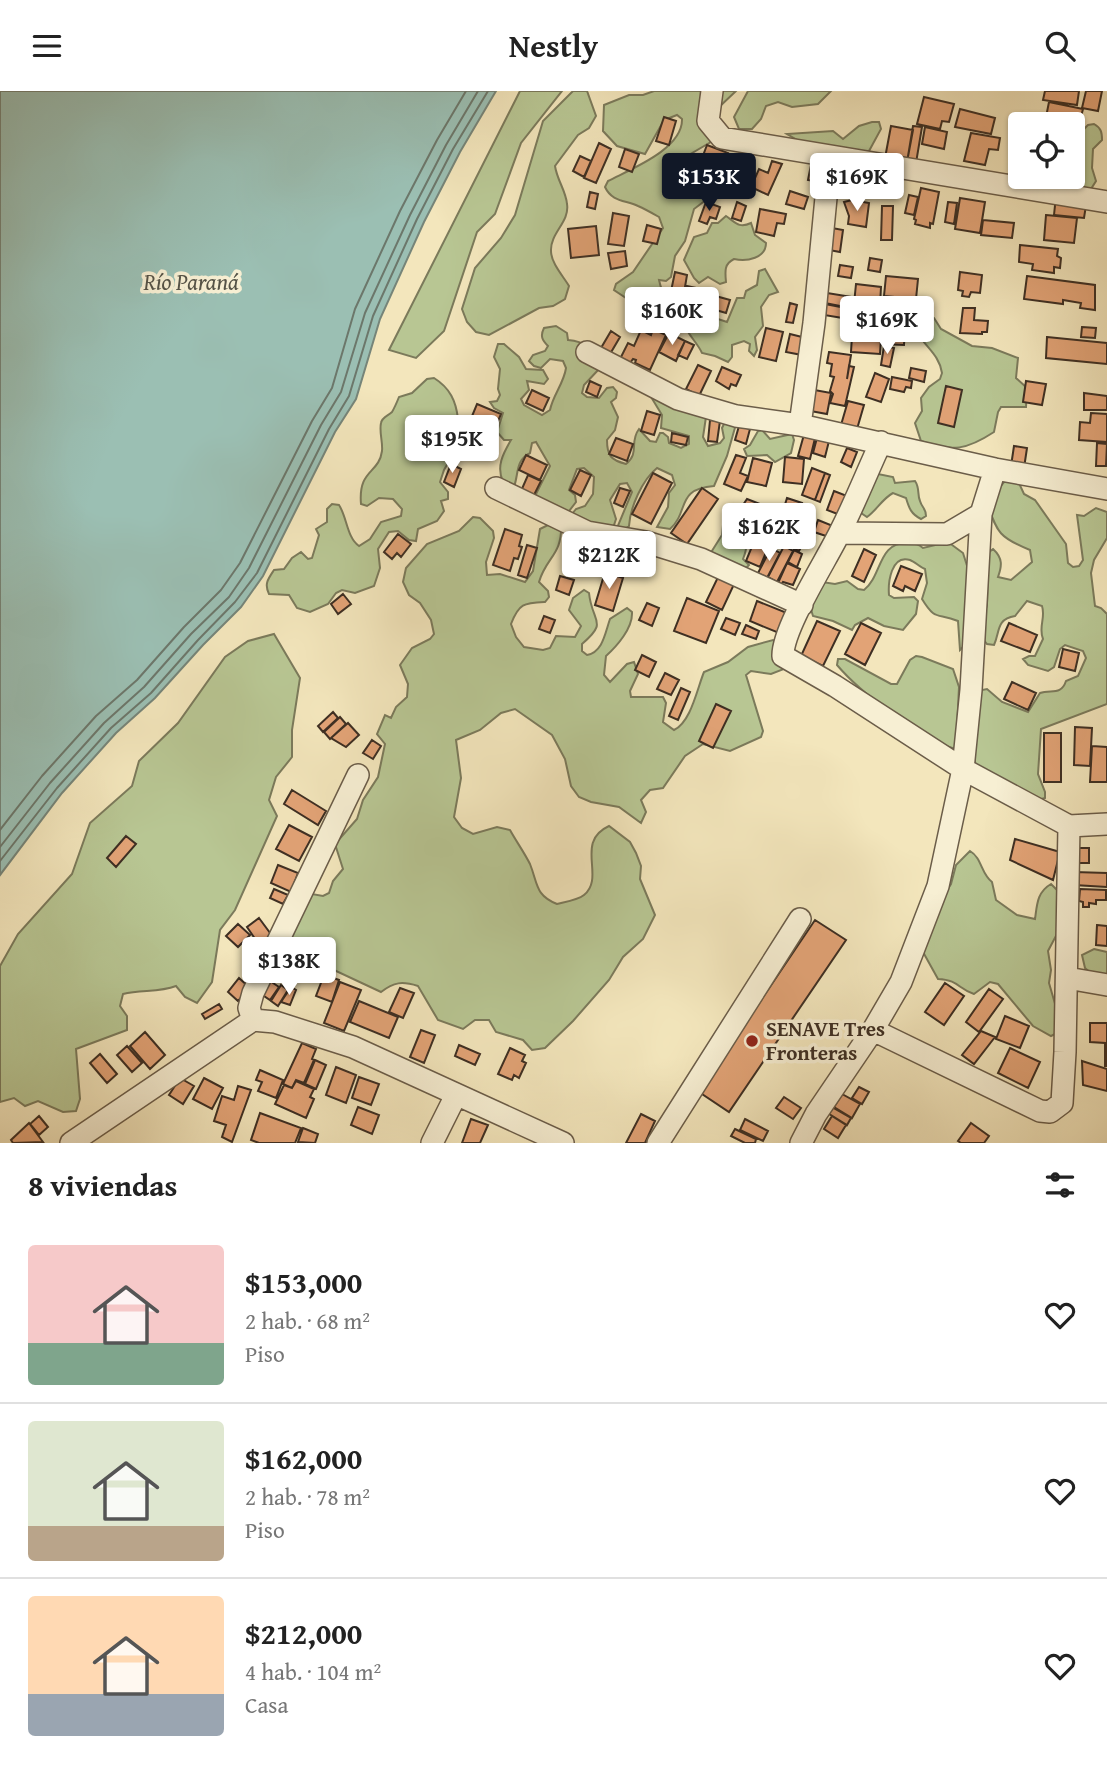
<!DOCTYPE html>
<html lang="es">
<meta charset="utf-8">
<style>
:root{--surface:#fff;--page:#f2f2f2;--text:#222;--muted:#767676;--line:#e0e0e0;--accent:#111827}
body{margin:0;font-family:"Gentium Book Plus",serif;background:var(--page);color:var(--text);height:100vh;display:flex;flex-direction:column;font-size:26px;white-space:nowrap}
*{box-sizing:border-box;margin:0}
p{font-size:23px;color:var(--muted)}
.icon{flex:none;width:38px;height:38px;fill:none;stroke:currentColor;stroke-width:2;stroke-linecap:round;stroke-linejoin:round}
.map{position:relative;height:1052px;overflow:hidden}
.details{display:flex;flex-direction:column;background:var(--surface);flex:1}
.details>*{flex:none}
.buttons{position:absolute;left:1008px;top:21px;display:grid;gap:14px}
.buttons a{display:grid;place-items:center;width:77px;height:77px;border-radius:7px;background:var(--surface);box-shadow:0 2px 5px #0004;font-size:35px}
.price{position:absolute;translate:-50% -60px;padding:0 16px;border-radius:7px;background:#fff;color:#222;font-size:23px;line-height:46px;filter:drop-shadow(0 2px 4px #0008)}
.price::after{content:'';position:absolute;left:50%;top:42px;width:21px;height:16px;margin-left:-10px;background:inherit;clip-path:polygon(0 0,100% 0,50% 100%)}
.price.current{background:var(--accent);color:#fff}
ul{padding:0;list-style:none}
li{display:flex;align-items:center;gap:21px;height:175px;padding:0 28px}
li+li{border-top:2px solid var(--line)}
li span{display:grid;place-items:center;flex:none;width:196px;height:140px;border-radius:7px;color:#555}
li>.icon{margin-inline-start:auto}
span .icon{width:84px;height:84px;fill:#fffc;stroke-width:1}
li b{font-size:30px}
h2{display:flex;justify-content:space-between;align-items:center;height:84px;padding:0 28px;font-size:30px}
header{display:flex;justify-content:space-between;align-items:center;height:91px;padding:0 28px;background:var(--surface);font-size:32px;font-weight:800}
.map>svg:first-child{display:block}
.green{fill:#b8c693;stroke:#7b7a5b;stroke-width:2}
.water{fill:#9bbfb3;stroke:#768579;stroke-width:2}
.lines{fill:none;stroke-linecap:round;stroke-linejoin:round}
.shore{stroke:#6c776b;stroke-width:2}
.building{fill:#e2a376;stroke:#3e2f23;stroke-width:2}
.minor-casing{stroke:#6b5d49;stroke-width:24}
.minor{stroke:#f7efd3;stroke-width:21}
.poi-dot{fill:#8f2418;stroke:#f7efd3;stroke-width:2.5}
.labels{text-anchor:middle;stroke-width:7;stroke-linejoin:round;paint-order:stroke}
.poi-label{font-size:21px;font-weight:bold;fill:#3e2f23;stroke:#f7efd3;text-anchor:start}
.water-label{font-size:23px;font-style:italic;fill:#555347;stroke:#f7efd3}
</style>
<header><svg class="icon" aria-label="menu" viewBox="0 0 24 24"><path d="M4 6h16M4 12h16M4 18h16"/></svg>Nestly<svg class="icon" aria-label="search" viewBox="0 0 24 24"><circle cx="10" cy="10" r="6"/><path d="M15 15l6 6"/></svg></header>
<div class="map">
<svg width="1107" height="1052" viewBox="0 0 1107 1052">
<rect width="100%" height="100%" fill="#f3e6bc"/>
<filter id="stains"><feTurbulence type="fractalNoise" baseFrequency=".00286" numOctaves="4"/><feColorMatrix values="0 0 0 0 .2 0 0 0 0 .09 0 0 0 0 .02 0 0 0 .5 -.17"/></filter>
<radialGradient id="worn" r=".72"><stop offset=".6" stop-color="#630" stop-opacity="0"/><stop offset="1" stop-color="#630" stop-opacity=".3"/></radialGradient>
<!-- green -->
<path class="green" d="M520,0H562L521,52L495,123L477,141L444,240L416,267L389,259Z
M573,0H587L596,25L589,37L578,44L555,75C557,89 566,100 567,113C570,131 550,142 551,160C551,172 563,185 569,195L565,208L553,215L539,217L489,244L476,241L467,231L462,218L475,177L501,147L515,124L543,30Z
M654,0H736L716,19V48L682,68L685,81L690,84L717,85L720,91L715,102L694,118L685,150L675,165L671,186L666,190L659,189C663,210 675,213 694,220L692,226L653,238L634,232L632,211L614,199L616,193L633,181L663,137L659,126C652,122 645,118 638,115C625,109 612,111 605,96L608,90C631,78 683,58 682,28L677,24L664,29L645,63L617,55L603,40L604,14L629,4H643Z
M748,0H831L818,13L792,16L778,11L766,15L761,28L752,38H739L734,26Z
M872,31H879L881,38L869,60L863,64L799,50L787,43L833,40L843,48L859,35Z
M1094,33C1101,37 1102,41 1102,49L1093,58L1092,77L1096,90L1089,101L1076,104L1064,86H1073V67C1089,58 1081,55 1083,39L1088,34Z
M726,125C735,131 739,138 751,132L755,144L766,152C766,167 747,171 734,168C724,173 725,180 726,191L720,193L708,186L699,192L694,187L684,169L694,146L707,142L712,132H718Z
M765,178L778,201L769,204L761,216L763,235L755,246L757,259L754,265L749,260L750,253L744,250L732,254V266L728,271L715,265L702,262C697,251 687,243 685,234L698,232L709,225L727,231L737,207H744L746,200L757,194L759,180Z
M927,224L934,227L941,238L972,255L992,257L1018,267L1016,287L1027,297L1026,316H1001L998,321L994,341C968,358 952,362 921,350L915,332L922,320L921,307L929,296L940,288L942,282C939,259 915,251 915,230L920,225Z
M556,235L567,242L568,249C590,251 590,259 600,277L584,294L582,302L587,306L599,307L607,297L613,296L617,301L616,307L611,311L618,326L615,339L607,349C607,365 611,369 626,373C640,362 629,351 639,338L650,350L656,351L660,342H663L668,346L669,352L681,357L689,353V345L661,337L662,324L648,301L706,326L703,346L708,355L720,352L724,347L722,337L725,331L736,333L727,365L714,395C675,398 690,420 670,438L657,436L668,416L669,402L675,394L672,384L657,377C642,389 630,417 629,435L621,441L617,437L632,401L627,392L620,393L610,409L616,428L613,437L606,438L572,423L576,418L585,415L593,403L594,386L584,377L577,378L569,399L575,404L576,411L566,424L538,413L536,403L550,375L536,351L532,352L530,362C515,370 519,382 514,396L503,391C496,375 503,363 511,349H504L497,341L503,322L494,317L490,311L497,310L500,304L498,298L500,278L494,266L498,253H504L519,266L526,278L543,279L548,288L544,293L527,290L529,299L521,308L524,314L542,324L550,319C553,304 564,292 566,277L563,270L550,268L541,277L534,275L529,270L533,264L545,260L548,255C542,249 540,245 544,237Z
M434,287C450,297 456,310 458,328L469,336L472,342L469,347L456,351L452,356L454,362L444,379L440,391L448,401V408L441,410L444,420L437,430L418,438L416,450L409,449L398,440L389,441L378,458L380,477L374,495L355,502L342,499L336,502L328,513L310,521L297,517L289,504L269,503C264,493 268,488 274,479L284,478L292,467L301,461L308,468L312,467L319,444L316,438L327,431V418L332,413L339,414C347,426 347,447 359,455L370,448L381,431L401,425L402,418L393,408L379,407L367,415L361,413C358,378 379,383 382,360C383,351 379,341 381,332C382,326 388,325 392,321C395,316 397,311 399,306L412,302L427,288Z
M762,339L770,348L792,343L794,349L791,362L775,371L767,364L747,365L744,358L750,354L758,340Z
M873,382L893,386L895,392L915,390C920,397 917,403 920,410C922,417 926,417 926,425L921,428C911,423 909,417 906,407L893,402C882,408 877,419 867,426L861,422L860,416Z
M1018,390L1024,403L1035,409L1066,453L1068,472L1073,476L1079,475L1083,469L1077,424L1084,425L1096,417L1107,421V447L1094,469L1091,482L1095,515L1101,517L1107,523V613L1041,638L1038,683L1045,701V707L1038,709L976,676L972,656L977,600L987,598L1002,611L1028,621L1040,602C1051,598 1061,605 1066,590L1078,585L1086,567L1083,560L1065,554L1060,558L1054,576L1048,580L1028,574L1023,568L1029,565H1035L1043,548C1038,536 1046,527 1042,515L1027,510L1015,525C996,528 1000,541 994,554L987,553L983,548L985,521L987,514L988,462L993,458C1003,467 1002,475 998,486L1011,489L1032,471L1030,459C1000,447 997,442 987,412L1004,391Z
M473,426L480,427L493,440L494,447L486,471L487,484L500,483L525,491L533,480L540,438L552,432H561C563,464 546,466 539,491L548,500L549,506L545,511C524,512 519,512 511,533L516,546L524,556L543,559L550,557L556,545L575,546L581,535L569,519L573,507L584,499L589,502C592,532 609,530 582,553V560L587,564C603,561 605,542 610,528L627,517L632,521C633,537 617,555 606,565L604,584L610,591L627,573L634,571L638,583L630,600L631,606H663L666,612L663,631L674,639C691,631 697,598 704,581L728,571L748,556L773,549L778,553L784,578L771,583L751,580L746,584L763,640L761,646L730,660L703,653L685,665L663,697L650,699L641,709L646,721L641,732L619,716L591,711L579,706L571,695L565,668L552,644L515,618L501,622L480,639L456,649L461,687L454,726L462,737L473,743L497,736L510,739C516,750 524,761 530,773C538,793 535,804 557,813C565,811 578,809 584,804C606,786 574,751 609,735L630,751L636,762L641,775L640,788L655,824L643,848L623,866L609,889L573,930L545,957L532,959L523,949L496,941L489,929H475L463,938L438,929L418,895C402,890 394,891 381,901L317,871L276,873L312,803L323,805L329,802L333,790L343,778L335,753L357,728L363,709L378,686L385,653L377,643L385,624L391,627L396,616L407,606L408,593L400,574L412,557L430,548L434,543L431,529L420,512L409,504L403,491L406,477L427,453L459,440Z
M730,432L732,439C748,444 749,453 743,468L749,474L745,478L710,463L722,444L723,434Z
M948,451L963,462L969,481L965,554L960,559L958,530C937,521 936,531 922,508L927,492L925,478C920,476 915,471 910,469C891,463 888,492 889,504L894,507L914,506L918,510L916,523L903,539L884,535L868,527L855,534L852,539L833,530L813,525L809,512L822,491L835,493L847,490L858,498L864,499C882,485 878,451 907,452C914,453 917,452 923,457Z
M274,543L300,587L292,639V666L276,686L269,709L277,725L235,819L220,839L212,891L197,912L185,906L176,895C158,902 141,898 123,903L120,915L127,925V939L76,958L80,1008L76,1020L63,1021L38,1010L25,1015L14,1007L0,1011V875L18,843L72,783L90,732L132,695L139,670L178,632L225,566L248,550Z
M916,565L922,566L953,578L959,596L956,658C923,651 859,600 837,574L838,568H845L891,593H897L910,569Z
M970,760C982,767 981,783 992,791L996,809L1017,824L1035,828C1037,814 1037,801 1051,793L1060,802L1057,843L1048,860L1051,879L1049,892L1060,930L1057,942L1051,945L1033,935L998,893L990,891L974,903C958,898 959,889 938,888L923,861L925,834L951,793L956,774Z
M1094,858L1107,861V885L1096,887L1085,877L1082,864Z"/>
<!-- water -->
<path class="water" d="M0,0H496L460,61L424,131L380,228L356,308L335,341L263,485L241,516L203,554L155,607L116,642L62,702L0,784Z"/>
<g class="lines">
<!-- shore -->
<path class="shore" d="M0,739L42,685L96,625L137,589L184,536L221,499L240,472L312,330L332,297L355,218L400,120L437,49L466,0
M0,756L50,692L104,632L144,596L191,543L229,506L249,477L321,334L341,301L365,222L410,124L446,54L478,0
M0,770L57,697L111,637L151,602L198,549L235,511L257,482L329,338L349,305L373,225L417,128L453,58L488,0"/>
</g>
<!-- building -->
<path class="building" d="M1045,0H1079L1077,14L1043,9Z
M1086,0H1102L1098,20L1082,17Z
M924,6L954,13L949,31L942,30L940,38L917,33Z
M1049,11L1083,18L1079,33L1046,26Z
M960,18L995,27L991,43L955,36Z
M664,26L676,30L669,54L656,50Z
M891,35L913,39L907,71L885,67Z
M913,35L922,36L916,72L907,71Z
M925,36L947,41L944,58L922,53Z
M971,42L1000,47L998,59L989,58L985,74L964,70Z
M599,52L611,58L596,92L584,87Z
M707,54L728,62L720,86L698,78Z
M625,58L639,63L632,81L619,76Z
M580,65L591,70L584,86L573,80Z
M812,69L823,72L820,87L815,86L814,90L808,89Z
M772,70L782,73L768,104L751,96L759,78L768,82Z
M921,97L939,101L933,133L930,132V137L915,133L916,129L914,128Z
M790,100L808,106L804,118L786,113Z
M590,101L598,103L595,118L587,116Z
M909,104L918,106L914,124L905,122Z
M1056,105L1087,108L1084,127L1054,124Z
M960,107L985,111L980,142L955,138Z
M852,109L869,112L866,136L848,133L849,125L844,111Z
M706,111L720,116L716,128L710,126L707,133L699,130Z
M737,111L746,115L741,130L732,127Z
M948,111L957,112L954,133L945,131Z
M882,115H893L892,149H881Z
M760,118L786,123L784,133L777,132L774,145L756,141Z
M613,122L629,125L624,155L608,153Z
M1046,124L1077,127L1074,152L1044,149Z
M983,129L1014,132L1012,147L981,144Z
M647,134L661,138L657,153L643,150Z
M596,135L599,164L571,167L568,138Z
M832,137L843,139L840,161L829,159Z
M1020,154L1058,158L1057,165L1061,167L1060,177L1054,176V182L1032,179L1033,173L1019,171Z
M625,160L627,175L611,178L608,162Z
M870,167L882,169L880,181L868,179Z
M840,174L853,176L851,187L838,185Z
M675,181L687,184L683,208L670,205Z
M960,181L982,184L980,202L971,201L969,206L962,205L963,200L958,199Z
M886,185L918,188L916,208L884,205Z
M1027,185L1095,194V219L1080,217L1081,212L1063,209V213L1024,208Z
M856,193L881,196L880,214H875V221H870V225L857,224L858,214L854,213Z
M687,195L701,198L698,211L684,209Z
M827,202L852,206L850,217L825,212Z
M712,204L730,209L726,222L709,217Z
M790,212L797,214L793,232L786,231Z
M825,213L851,218L849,228L824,224Z
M963,217H975L974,229L988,230L987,241H982V243L960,242Z
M853,229L882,231L880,263L851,261Z
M881,235L905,237L904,254L881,253Z
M1082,236L1096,237L1095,247L1081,246Z
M766,237L783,241L776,270L759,266Z
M653,238L666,244L650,279L635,272L636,269L633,268L630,272L620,268L628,252L634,255L641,239L651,244Z
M611,240L620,246L610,263L601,257Z
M669,242L685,250L676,270L659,261Z
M790,243L806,247L802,264L786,261Z
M1047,246L1107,252V273L1046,267Z
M685,250L694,254L687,268L678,264Z
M884,255L894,257L890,276L881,274Z
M829,261L851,264L847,288L849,275L854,276L845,315L830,312L833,303L830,300L834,286L830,285L832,273L827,272Z
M698,274L711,280L699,305L686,298Z
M722,276L741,284L736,295L731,293L729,298L716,290Z
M911,277L926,280L924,291L909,287Z
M875,282L889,288L881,311L866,306Z
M892,286L912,290L911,297L906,296L904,301L890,298Z
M590,290L601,295L597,306L586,301Z
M1026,290L1046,293L1042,314L1023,311Z
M946,295L962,299L954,336L938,332Z
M809,298L831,302L827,323L805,319Z
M532,299L549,307L543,320L526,312Z
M1084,302L1107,305V319H1084Z
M848,310L864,314L857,338L841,334Z
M477,313L501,323L494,340L470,330Z
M647,320L660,324L654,344L641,340Z
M1091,322L1107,323V351L1079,349L1080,331L1090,332Z
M710,329L720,330L717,351L708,350Z
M739,335L750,338L746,353L735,349Z
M805,340L816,343L810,368L798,365Z
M672,342L688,346L686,354L671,351Z
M818,343L830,346L825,366L813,362Z
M616,347L633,353L627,370L609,363Z
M1097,352L1107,353L1106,375H1096Z
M1014,355L1027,357L1024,377L1011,375Z
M847,357L857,361L851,376L841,371Z
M526,364L547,374L540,389L519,379Z
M736,364L746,367L740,382L748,385L741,400L724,393Z
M785,366L804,368L802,393L783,391Z
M753,367L772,372L766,395L747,391Z
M451,373L461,378L454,396L444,391Z
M812,377L825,382L815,409L802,404Z
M580,379L591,384L581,405L570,399Z
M653,382L672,392L651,433L632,423Z
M825,382L830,384L820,411L815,409Z
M528,384L541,390L533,406L521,400Z
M620,397L630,400L623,416L614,412Z
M702,397L718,408L687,453L671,442Z
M834,400L847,405L840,424L827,419Z
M787,407L802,412L798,425L783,420Z
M747,408L775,419L758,448L745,444L747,441L739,437L742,432L738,430L742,422L739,420Z
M794,424L815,433L806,452L785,442Z
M818,429L833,435L829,446L814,441Z
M505,438L522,444L519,455L522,456L518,468L514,467L510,480L493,474Z
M398,443L411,453L401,466L397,462L392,468L384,461Z
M785,443L804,451L799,460L781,452Z
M755,448L769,454L760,476L746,470Z
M573,452L580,454L575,469L568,467Z
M527,454L537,457L527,487L518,484Z
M581,454L586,456L581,469L585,471L582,482L572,478Z
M784,455L793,460L777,491L768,486Z
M771,457L780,462L767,487L758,482Z
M864,458L876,464L864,491L852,485Z
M794,459L802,463L797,476L788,471Z
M787,472L800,478L793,494L783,491L781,494L778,492Z
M901,475L922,483L915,500L905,495L903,500L893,495Z
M605,481L623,487L613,520L595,514Z
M720,482L736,489L722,519L706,511Z
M560,485L574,489L569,504L556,499Z
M343,503L351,513L338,523L331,513Z
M687,507L719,520L706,552L674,540Z
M757,510L787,522L779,542L750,530Z
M647,512L659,517L652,535L639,529Z
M544,525L555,529L550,542L539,538Z
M726,527L740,532L735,544L721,538Z
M817,530L840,540L823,575L801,565Z
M861,532L881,542L865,574L845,563Z
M1009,532L1037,544L1030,561L1001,550Z
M746,534L759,540L756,548L742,543Z
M1063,558L1079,562L1075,580L1059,576Z
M642,564L656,571L649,586L635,579Z
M665,582L679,589L671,604L657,598Z
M1012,591L1036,602L1028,619L1004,608Z
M681,597L690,601L678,629L669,625Z
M716,613L731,620L713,657L699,650Z
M333,621L338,627L323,641L318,635Z
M340,626L346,633L330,648L324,641Z
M348,632L359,644L346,656L331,647Z
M1075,636L1092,637L1090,675L1074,674Z
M1044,642H1061V691H1044Z
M372,649L381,655L373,668L363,662Z
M1092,655L1107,656V691H1090Z
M292,699L326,720L318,734L284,713Z
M289,734L312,746L299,770L276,758Z
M126,745L136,753L116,776L107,767Z
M1015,748L1060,761L1053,789L1010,769Z
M1075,757H1089V772H1076Z
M278,774L298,782L291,801L271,792Z
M1074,781L1107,782V796L1074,794Z
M274,798L288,804L283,813L270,807Z
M1080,798L1106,799V809H1096V813L1089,812V816H1083V811L1079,810Z
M259,827L273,846L260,855L247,836Z
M815,829L846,849L729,1021L699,1001Z
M238,833L250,844L238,856L226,845Z
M1097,834L1107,835V855L1096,854Z
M324,884L339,889L332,911L316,905Z
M239,887L250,897L238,910L228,901Z
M270,890L279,896L270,909L261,903Z
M340,891L361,899L344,940L324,932Z
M945,892L964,905L944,934L925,921Z
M281,894L288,899L278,915L271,910Z
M291,896L296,899L290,914L281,911Z
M400,897L414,902L403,927L389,921Z
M989,898L1003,908L979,941L966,931Z
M359,910L398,926L389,947L350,931Z
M219,913L222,918L205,928L202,923Z
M1005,925L1029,935L1020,957L996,948Z
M1090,932H1107V975H1105V952L1090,951Z
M421,939L435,944L424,972L410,966Z
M981,940L995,946L974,973L962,964Z
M145,941L165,964L150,978L130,955Z
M302,952L316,958L312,968L314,969L304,992L296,989L292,997L283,993Z
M459,954L480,963L475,974L455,965Z
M127,955L142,972L132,981L117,964Z
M510,957L525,964L522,970L526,972L519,987L514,984L512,989L498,983Z
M1010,957L1040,971L1028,997L998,982Z
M100,963L117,983L107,992L90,972Z
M315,969L326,974L316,998L305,993Z
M1082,970L1107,978V1000L1083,994Z
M336,976L356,984L346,1012L326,1004Z
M260,979L283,989L276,1007L258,1000L262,991L256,989Z
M359,986L379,993L371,1014L352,1007Z
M180,987L194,995L183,1013L169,1004Z
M204,987L223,997L212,1018L193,1008Z
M296,990L314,998L310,1006L314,1008L306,1027L275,1013L284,994L292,997Z
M238,995L251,999L232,1051L222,1046L226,1034L214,1030L222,1005L234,1009Z
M238,995L251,999L232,1051L222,1046L226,1034L214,1030L222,1005L234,1009Z
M859,996L869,1001L862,1013L852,1007Z
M842,1003L860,1013L852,1027L834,1016Z
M784,1006L801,1017L793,1028L776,1017Z
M830,1015L851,1027L847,1034L826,1021Z
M358,1016L379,1024L372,1043L351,1034Z
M260,1022L301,1037L295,1052H259L251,1049Z
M641,1023L655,1030L645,1052H626Z
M39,1025L48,1036L39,1044L30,1033Z
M832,1025L846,1034L838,1047L824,1038Z
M471,1028L488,1034L480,1052H462Z
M745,1028L768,1040L763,1050L740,1039Z
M29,1032L43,1051L13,1052L11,1049Z
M971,1032L989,1045L984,1052H961L958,1050Z
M303,1037L318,1043L315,1052L298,1051Z
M735,1038L756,1048L755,1052H745L731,1045Z"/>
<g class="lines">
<!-- minor casing -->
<g class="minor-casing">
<path id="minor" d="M712,0L708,30L722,47L1107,111
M587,261L678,308L736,325L800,334L995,378L1107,398
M800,334L814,232L830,65
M881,351C867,381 855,412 840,441C827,468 782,538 783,565L835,595L963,678L1069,735L1107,733
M496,397L587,441L646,451L701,468L802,514
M840,442L947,443L981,423
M1067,887L1107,894
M253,929L249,917L253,902L358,684
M873,939L1040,1020L1050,1021L1062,1012L1065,961L1069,735
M71,1052L253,929L275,931L353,956L563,1052
M432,1052L456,1004
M658,1052L800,828
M801,1052L816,1023L873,939L901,891L938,795L963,678L971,599L981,423L995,378"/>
</g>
<!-- minor -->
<use href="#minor" class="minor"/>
</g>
<!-- markers -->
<circle class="poi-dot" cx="752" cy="950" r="7"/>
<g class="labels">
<!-- poi labels -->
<g class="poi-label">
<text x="766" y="945">SENAVE Tres<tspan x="766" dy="24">Fronteras</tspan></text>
</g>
<!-- water labels -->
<g class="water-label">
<text x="191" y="199">Río Paraná</text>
</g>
</g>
<rect width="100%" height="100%" filter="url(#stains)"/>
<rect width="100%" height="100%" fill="url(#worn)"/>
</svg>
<div class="buttons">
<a><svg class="icon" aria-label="locate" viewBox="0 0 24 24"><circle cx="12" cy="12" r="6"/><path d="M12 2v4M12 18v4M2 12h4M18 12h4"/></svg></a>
</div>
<b class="price current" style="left:709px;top:122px">$153K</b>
<b class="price" style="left:857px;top:122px">$169K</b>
<b class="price" style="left:672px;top:256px">$160K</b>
<b class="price" style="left:887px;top:265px">$169K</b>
<b class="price" style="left:452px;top:384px">$195K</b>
<b class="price" style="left:769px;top:472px">$162K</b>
<b class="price" style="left:609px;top:500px">$212K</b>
<b class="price" style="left:289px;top:906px">$138K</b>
</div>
<section class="details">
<h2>8 viviendas<svg class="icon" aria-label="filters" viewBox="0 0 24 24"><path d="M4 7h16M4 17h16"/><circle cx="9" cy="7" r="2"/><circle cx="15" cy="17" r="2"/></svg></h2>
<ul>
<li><span style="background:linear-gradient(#f6c9c9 70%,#7fa58c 0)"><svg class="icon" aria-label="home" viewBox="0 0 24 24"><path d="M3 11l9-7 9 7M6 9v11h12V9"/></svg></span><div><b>$153,000</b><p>2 hab. · 68 m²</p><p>Piso</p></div><svg class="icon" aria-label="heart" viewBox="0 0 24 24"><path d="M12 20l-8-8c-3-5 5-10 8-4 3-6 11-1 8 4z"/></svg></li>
<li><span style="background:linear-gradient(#dfe7d0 75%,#b9a48a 0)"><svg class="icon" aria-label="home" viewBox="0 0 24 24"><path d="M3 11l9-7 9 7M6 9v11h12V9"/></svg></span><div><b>$162,000</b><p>2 hab. · 78 m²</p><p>Piso</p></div><svg class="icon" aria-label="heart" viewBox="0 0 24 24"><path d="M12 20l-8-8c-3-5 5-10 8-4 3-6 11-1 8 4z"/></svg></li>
<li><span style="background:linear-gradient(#ffd9b3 70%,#9aa5b1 0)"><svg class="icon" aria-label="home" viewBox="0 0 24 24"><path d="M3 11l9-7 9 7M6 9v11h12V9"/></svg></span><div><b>$212,000</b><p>4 hab. · 104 m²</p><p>Casa</p></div><svg class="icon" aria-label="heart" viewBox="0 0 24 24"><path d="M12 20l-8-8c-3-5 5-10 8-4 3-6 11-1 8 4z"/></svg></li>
</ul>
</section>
